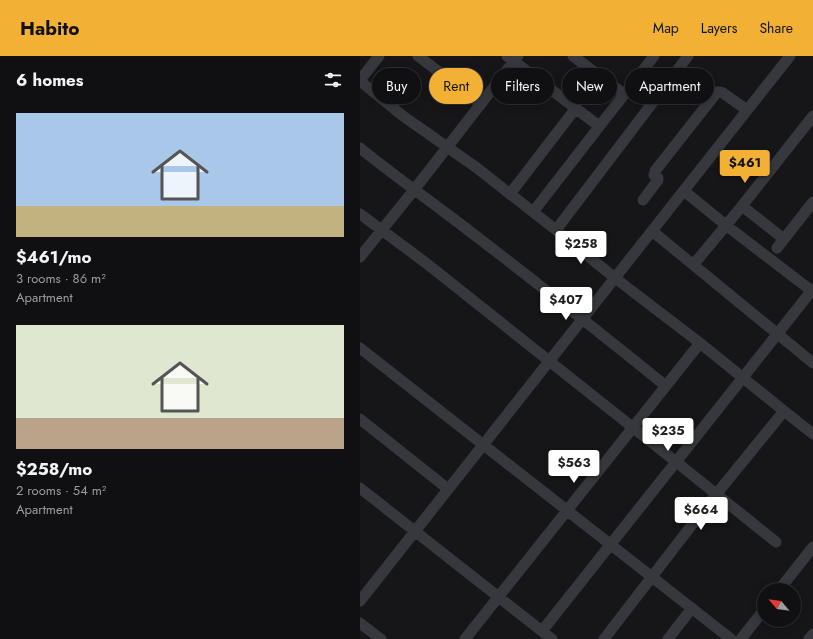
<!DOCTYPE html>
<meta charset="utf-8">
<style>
:root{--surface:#101012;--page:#1e1e20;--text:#f1f3f6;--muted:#9c9d9f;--line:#303032;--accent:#f2b134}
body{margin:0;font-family:Jost,sans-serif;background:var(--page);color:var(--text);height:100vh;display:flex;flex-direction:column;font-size:15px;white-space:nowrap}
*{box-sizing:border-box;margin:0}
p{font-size:13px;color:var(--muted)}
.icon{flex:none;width:22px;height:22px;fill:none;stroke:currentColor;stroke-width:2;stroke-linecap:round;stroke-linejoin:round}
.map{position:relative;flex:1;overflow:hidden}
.details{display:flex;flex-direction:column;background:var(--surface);width:360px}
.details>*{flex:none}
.guide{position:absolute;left:12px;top:12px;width:380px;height:36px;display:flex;gap:8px}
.needle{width:26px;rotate:299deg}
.fabs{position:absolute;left:397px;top:527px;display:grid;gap:8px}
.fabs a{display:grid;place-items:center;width:44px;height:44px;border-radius:50%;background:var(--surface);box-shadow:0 2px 10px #0003,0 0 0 1px var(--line);font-size:20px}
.price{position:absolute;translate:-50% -34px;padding:0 9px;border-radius:4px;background:#fff;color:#222;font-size:13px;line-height:26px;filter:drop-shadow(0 1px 2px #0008)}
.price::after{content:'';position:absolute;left:50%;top:24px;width:12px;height:9px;margin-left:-6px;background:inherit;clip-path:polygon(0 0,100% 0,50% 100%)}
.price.current{background:var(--accent);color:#111}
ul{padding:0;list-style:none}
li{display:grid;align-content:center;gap:8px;height:212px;padding:0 16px}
li span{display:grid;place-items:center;height:124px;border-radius:0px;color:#555}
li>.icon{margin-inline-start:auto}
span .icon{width:72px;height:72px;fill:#fffc;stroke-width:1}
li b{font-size:17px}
h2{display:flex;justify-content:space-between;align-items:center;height:48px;padding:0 16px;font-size:17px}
.tag{padding:0 14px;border-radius:18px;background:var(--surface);box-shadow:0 2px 10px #0003,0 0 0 1px var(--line);font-size:14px;line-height:36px}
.tag.current{background:var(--accent);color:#111}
header{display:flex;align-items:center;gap:24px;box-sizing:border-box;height:56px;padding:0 20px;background:var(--accent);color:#111}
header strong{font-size:19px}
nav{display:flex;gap:22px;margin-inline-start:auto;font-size:14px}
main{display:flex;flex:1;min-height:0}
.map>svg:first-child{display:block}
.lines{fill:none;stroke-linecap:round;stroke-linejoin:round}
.minor{stroke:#37383d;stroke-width:11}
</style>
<header>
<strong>Habito</strong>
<nav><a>Map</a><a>Layers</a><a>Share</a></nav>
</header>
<main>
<section class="details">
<h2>6 homes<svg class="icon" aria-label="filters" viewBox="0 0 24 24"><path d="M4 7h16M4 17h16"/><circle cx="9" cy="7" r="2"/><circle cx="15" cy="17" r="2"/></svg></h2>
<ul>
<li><span style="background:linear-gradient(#a9c7e8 75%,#c2b280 0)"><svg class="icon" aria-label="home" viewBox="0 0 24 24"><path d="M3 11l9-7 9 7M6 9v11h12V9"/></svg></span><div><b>$461/mo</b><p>3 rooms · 86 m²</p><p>Apartment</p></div></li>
<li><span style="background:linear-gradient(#dfe7d0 75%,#b9a48a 0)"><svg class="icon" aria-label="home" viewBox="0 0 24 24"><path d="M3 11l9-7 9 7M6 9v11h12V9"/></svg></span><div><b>$258/mo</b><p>2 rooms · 54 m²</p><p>Apartment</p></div></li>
</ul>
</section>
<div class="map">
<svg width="453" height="583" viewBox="0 0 453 583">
<rect width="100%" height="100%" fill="#161618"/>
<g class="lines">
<!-- minor -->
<path class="minor" d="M58,0L121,48
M147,0L239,70
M213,0L264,38
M0,24L19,0
M0,25L43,60L117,112L196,174L255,222L340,287L424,355L453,378
M0,92C28,115 58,136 87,158C161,214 234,272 306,330
M324,135L367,170L453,236
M150,138L216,52
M283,144L298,124V122L294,119L295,115L357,36H360L363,37L387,54
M382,150L424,183
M173,156L294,0
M0,158L66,207L315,405L416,486
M196,174L328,0
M292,175L453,307
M417,192L453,146
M0,201L54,134L158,0
M334,208L382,150L453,60
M0,292L371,583
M0,363L88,433
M0,432L192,583
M419,534L453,491
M0,545L430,0
M0,567L21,583
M182,575L453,233
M105,583L340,287
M244,583L341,457L424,355
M308,583L332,552
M381,583L404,554
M449,583L453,578"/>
</g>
</svg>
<div class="fabs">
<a><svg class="needle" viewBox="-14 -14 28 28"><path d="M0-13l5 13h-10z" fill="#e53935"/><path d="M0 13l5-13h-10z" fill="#9c9d9f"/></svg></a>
</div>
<b class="price current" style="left:385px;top:128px">$461</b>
<b class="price" style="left:221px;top:209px">$258</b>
<b class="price" style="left:206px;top:265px">$407</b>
<b class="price" style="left:308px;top:396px">$235</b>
<b class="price" style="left:214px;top:428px">$563</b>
<b class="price" style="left:341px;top:475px">$664</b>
<div class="guide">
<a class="tag">Buy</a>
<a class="tag current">Rent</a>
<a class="tag">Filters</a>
<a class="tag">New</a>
<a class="tag">Apartment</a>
</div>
</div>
</main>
